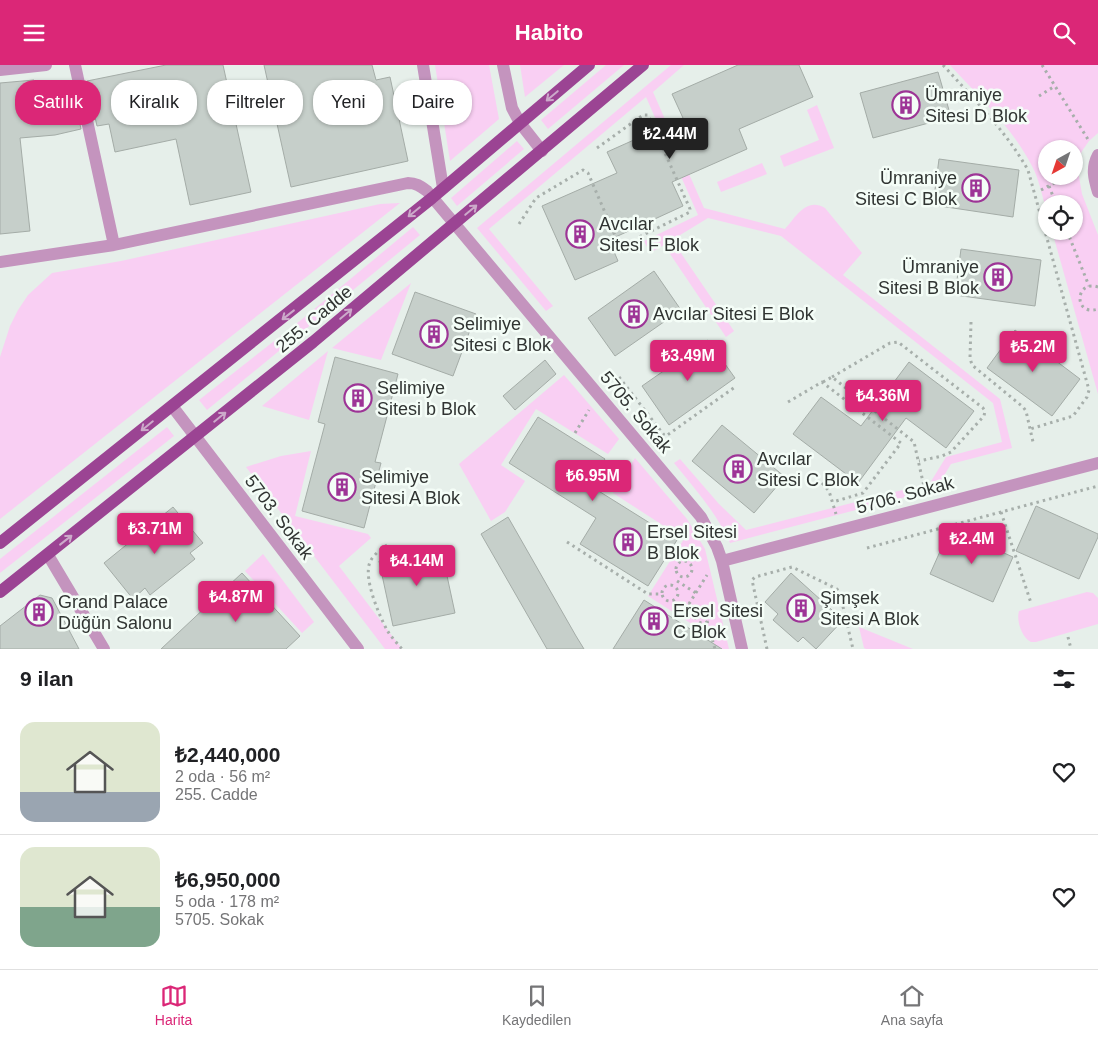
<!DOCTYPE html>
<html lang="tr">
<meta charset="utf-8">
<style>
:root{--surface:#fff;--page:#f6f6f6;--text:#202124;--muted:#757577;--line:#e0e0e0;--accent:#db2777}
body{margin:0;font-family:Helvetica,sans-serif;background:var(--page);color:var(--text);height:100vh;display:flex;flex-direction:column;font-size:19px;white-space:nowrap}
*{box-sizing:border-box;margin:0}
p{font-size:16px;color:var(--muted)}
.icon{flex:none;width:28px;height:28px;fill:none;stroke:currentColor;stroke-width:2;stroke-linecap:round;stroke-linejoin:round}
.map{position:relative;height:584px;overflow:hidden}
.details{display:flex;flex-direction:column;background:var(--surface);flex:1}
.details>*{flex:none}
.banner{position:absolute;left:15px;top:15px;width:500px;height:45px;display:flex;gap:10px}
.needle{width:32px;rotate:220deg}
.controls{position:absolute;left:1038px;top:75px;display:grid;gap:10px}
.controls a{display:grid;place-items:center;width:45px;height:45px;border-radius:50%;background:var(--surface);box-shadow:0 1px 4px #0004;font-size:25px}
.price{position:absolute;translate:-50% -42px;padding:0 11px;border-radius:5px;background:var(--accent);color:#fff;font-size:16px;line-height:32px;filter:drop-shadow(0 1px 2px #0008)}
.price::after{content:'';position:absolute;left:50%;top:30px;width:15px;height:11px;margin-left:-8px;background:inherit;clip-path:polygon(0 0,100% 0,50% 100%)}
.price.current{background:#222;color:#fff}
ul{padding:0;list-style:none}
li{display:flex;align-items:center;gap:15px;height:125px;padding:0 20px}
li+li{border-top:1px solid var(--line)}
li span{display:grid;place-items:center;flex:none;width:140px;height:100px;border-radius:15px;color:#555}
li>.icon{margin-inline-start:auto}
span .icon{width:60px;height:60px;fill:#fffc;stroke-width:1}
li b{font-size:21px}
h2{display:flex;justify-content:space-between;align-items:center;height:60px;padding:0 20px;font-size:21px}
.tag{padding:0 18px;border-radius:20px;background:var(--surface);box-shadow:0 1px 4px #0004;font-size:18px;line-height:45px}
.tag.current{background:var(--accent);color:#fff}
header{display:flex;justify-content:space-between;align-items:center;height:65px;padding:0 20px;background:var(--accent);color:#fff;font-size:22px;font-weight:600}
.tabs{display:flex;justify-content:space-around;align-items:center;height:70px;border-top:1px solid var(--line);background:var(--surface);font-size:14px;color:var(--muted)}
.tabs a{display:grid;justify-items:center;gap:2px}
.tabs .current{color:var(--accent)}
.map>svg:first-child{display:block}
.green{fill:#f9cff3;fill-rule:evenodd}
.building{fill:#c6cfca;stroke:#a4aca7}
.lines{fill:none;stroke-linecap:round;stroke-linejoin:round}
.path{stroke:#a7afab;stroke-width:3;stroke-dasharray:2.5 4;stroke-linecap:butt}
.minor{stroke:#c494be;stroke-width:12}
.major{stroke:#9b4493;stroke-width:12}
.oneway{stroke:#ccaaca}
.labels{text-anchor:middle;stroke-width:5;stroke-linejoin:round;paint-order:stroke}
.poi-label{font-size:18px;fill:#303432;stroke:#f4fdf7;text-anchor:start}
.street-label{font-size:18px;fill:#303432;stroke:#f4fdf7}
</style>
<header><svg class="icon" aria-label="menu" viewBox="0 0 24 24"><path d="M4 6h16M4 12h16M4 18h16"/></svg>Habito<svg class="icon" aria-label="search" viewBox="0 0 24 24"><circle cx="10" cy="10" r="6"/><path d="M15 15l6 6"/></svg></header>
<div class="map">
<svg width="1098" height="584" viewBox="0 0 1098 584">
<rect width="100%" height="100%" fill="#e6efea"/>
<!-- green -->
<path class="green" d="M435,0H489L499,54L450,96Z
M520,0H564L525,32Z
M606,0H624L548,64L541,55Z
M671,0H684L653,27L704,143L785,164C796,152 806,132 825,143L862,188L843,210L1000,334L1012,383L951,399L936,424L730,478C716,447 695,424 674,398L680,394L719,439L746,465L930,418L946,392L1002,377L993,338L781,171L708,153L672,175L734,266L726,272L664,180L650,188L644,176L698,150L646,32L489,164L553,241L546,246L477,163Z
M950,0H1098V68L1089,76L1082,86L1078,96V106L1082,129L1098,170V329L1052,166H1074V139H1046V144C1042,130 1039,114 1032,101C1012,62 979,32 950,0ZM1046,84H1074V111H1046Z
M817,40L834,83L784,102L780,91L819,75L807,45Z
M517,76L524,84L457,141L451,133Z
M762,98L767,109L721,127L717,117Z
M400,138L0,454V292L10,261L18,245L28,230L52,208L121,196L380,139Z
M413,162L420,170L207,345L199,335L301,255Z
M411,218L381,295L332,283Z
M328,286L309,355L262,341Z
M564,310L619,374L608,389L536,344L501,400L525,416L505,447L491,456L459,399Z
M167,362L174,371L0,508V494Z
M311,386L295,451L368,469L371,473L339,501L402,584H385L246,402L281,391Z
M635,393L687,454L705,484L729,584H714L715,582L712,572L648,531L684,474L613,428Z
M263,489L314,557L302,568L245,506Z
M1087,527L1093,528L1098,533V559L1036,577H1031C1022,573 1016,556 1019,546Z
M859,562L913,584H866L864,583Z"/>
<!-- building -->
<path class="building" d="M166,0H223L251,127L190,140L176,74L115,87L109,59L97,61L87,16Z
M264,0H372L376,15L390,12L408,96L291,122Z
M738,0H799L813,32L739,64L747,84L672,117L683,141L609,175L618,196L575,215L542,141L617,108L607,87L683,53L672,29Z
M938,7L951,52L873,73L860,28Z
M34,15L35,22L66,16L67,20L71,19L81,64L55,70L20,73L30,166L0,169V18Z
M939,94L1019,105L1013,152L933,140Z
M961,184L1041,195L1035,241L955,230Z
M654,206L681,245L615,291L588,253Z
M415,227L476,249L453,311L392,289Z
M1015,265L1080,314L1052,351L987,303Z
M708,275L735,313L669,360L642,321Z
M335,292L398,309L375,397L381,398L364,463L302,446L325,359L318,357Z
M545,295L556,309L515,345L503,331Z
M909,297L974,346L946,383L906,353L858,418L793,369L821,332L861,361Z
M538,352L605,394L589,420L677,475L648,521L580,479L596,453L509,398Z
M722,360L785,412L754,448L692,396Z
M1036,441L1098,469V472L1079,514L1016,486Z
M173,442L203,478L190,488L195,494L150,530L145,523L133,534L104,498Z
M508,452L576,571L584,584H547L481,469Z
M950,464L1013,492L993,537L930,509Z
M441,483L455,548L393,561L379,496Z
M242,508L300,571L286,584H161Z
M791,508L843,555L816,584L803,572L798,577L773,555L778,549L765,537Z
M40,530L52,533L79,584H0V561Z
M644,535L722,584H613Z"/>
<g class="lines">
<!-- path -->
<path class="path" d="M943,0C974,34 1005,65 1028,105L1089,325L1087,332L1073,351L1030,364
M1042,0L1089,76
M1039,31L1055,21
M597,83L643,50H648L690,144V147L637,173
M1049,121L1056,139
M1041,125L1067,111
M519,159L536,133L583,105L588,108L623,189
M1067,166L1089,221
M1098,222C1075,214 1073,252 1098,244
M971,257L970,293L972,300L1023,342L1026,346L1033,377
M619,312L664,370L666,371L735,322
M832,312L890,278L898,277L983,343L985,346L984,351L951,387L942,391L919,396
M823,317L832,312L914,377L925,426
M788,337L822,317L901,378L863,428L833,437
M575,368L589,345
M822,418L829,426L836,449
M1001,447L1031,538
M567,477L648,529H662
M387,480C381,484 373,490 370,497C363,513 379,550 387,565C391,572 397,578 402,584
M867,483L1098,421
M676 504a8 8 0 1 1 16 0a8 8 0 1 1-16 0Z
M677,516L696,528
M662 528a8 8 0 1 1 16 0a8 8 0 1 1-16 0Z
M688,540L696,545
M695 550a8 8 0 1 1 16 0a8 8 0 1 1-16 0Z
M682,550L707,510
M707,556L715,584
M1068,572L1071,584
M767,584L752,515L755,512L792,502L837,524L840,529L853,584"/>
<!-- minor -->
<path class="minor" d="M75,0L114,180
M423,0L443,123
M503,0L512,43L520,58L542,86
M0,5L46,0
M1098,90C1091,103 1094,114 1098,127
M0,197L114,180L408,118C416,118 420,121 427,126L701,452L717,482L722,496L742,584
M172,341L358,584
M48,490L104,584
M722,496L1098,398"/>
<!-- major -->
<path class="major" d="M0,478L432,133L589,0
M0,527L313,277L643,0"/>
</g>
<!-- one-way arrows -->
<defs><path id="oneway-shaft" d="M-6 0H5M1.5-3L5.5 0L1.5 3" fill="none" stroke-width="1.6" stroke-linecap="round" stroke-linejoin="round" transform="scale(1.25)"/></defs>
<g class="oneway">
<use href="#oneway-shaft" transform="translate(552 31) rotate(140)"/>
<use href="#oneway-shaft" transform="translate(471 145) rotate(-40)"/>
<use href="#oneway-shaft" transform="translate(414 147) rotate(141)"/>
<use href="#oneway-shaft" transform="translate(346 249) rotate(-40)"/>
<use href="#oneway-shaft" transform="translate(288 250) rotate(142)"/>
<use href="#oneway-shaft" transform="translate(220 352) rotate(-39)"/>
<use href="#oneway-shaft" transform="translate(147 361) rotate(141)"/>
<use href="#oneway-shaft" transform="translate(66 475) rotate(-38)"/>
</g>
<!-- icons -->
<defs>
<g id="building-ring" transform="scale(1.4375)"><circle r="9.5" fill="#f4fdf7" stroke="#9d3496" stroke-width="1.5"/><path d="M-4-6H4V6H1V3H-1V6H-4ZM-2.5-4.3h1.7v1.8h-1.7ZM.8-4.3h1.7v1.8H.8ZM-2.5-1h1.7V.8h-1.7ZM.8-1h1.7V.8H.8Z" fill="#9d3496"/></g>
</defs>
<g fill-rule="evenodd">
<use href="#building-ring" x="906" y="40"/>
<use href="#building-ring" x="976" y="123"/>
<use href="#building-ring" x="580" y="169"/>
<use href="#building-ring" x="998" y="212"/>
<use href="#building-ring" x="634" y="249"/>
<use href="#building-ring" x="434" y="269"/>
<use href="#building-ring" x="358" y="333"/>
<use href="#building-ring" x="738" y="404"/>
<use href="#building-ring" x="342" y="422"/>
<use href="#building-ring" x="628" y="477"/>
<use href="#building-ring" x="801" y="543"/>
<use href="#building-ring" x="39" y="547"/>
<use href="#building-ring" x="654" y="556"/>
</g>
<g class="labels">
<!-- poi labels -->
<g class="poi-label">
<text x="925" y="36">Ümraniye<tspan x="925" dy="21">Sitesi D Blok</tspan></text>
<text x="957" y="119" text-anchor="end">Ümraniye<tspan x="957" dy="21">Sitesi C Blok</tspan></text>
<text x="599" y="165">Avcılar<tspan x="599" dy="21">Sitesi F Blok</tspan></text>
<text x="979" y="208" text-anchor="end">Ümraniye<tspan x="979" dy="21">Sitesi B Blok</tspan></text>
<text x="653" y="255">Avcılar Sitesi E Blok</text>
<text x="453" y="265">Selimiye<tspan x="453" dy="21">Sitesi c Blok</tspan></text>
<text x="377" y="329">Selimiye<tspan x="377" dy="21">Sitesi b Blok</tspan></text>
<text x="757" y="400">Avcılar<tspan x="757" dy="21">Sitesi C Blok</tspan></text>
<text x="361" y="418">Selimiye<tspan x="361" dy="21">Sitesi A Blok</tspan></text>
<text x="647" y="473">Ersel Sitesi<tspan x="647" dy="21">B Blok</tspan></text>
<text x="820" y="539">Şimşek<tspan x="820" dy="21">Sitesi A Blok</tspan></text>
<text x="58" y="543">Grand Palace<tspan x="58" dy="21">Düğün Salonu</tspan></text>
<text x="673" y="552">Ersel Sitesi<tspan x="673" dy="21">C Blok</tspan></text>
</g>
<!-- street labels -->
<g class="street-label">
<text transform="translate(314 254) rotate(-40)" y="6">255. Cadde</text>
<text transform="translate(636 347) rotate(50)" y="6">5705. Sokak</text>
<text transform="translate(905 430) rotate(-15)" y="6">5706. Sokak</text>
<text transform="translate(279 452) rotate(53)" y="6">5703. Sokak</text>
</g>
</g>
</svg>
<div class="controls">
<a><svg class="needle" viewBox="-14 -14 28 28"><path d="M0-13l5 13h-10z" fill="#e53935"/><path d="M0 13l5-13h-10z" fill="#757577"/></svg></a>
<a><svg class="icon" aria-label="locate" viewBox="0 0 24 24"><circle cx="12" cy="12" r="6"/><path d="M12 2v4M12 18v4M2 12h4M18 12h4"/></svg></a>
</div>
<b class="price current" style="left:670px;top:95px">₺2.44M</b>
<b class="price" style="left:1033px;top:308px">₺5.2M</b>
<b class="price" style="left:688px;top:317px">₺3.49M</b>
<b class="price" style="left:883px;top:357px">₺4.36M</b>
<b class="price" style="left:593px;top:437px">₺6.95M</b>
<b class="price" style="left:155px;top:490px">₺3.71M</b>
<b class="price" style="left:972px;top:500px">₺2.4M</b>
<b class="price" style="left:417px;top:522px">₺4.14M</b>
<b class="price" style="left:236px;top:558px">₺4.87M</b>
<div class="banner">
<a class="tag current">Satılık</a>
<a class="tag">Kiralık</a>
<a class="tag">Filtreler</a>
<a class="tag">Yeni</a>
<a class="tag">Daire</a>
</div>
</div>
<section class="details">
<h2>9 ilan<svg class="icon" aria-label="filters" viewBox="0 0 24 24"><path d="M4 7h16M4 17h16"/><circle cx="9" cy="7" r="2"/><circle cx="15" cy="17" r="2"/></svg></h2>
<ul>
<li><span style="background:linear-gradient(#dfe7d0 70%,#9aa5b1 0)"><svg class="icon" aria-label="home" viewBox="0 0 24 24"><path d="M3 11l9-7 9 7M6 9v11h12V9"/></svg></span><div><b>₺2,440,000</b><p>2 oda · 56 m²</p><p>255. Cadde</p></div><svg class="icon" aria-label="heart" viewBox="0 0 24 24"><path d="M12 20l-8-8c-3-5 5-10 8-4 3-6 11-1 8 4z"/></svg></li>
<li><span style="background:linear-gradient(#dfe7d0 60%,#7fa58c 0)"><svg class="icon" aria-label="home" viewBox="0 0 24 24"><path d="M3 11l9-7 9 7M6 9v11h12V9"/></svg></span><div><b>₺6,950,000</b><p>5 oda · 178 m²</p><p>5705. Sokak</p></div><svg class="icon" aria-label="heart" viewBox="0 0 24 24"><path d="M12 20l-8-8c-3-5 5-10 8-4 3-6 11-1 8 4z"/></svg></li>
</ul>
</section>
<nav class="tabs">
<a class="current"><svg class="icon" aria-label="map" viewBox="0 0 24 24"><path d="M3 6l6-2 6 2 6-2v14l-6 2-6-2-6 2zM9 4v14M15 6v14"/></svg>Harita</a>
<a><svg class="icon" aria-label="saved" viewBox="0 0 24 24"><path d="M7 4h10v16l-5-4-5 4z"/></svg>Kaydedilen</a>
<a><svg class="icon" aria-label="home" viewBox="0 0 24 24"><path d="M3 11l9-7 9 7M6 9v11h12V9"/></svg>Ana sayfa</a>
</nav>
